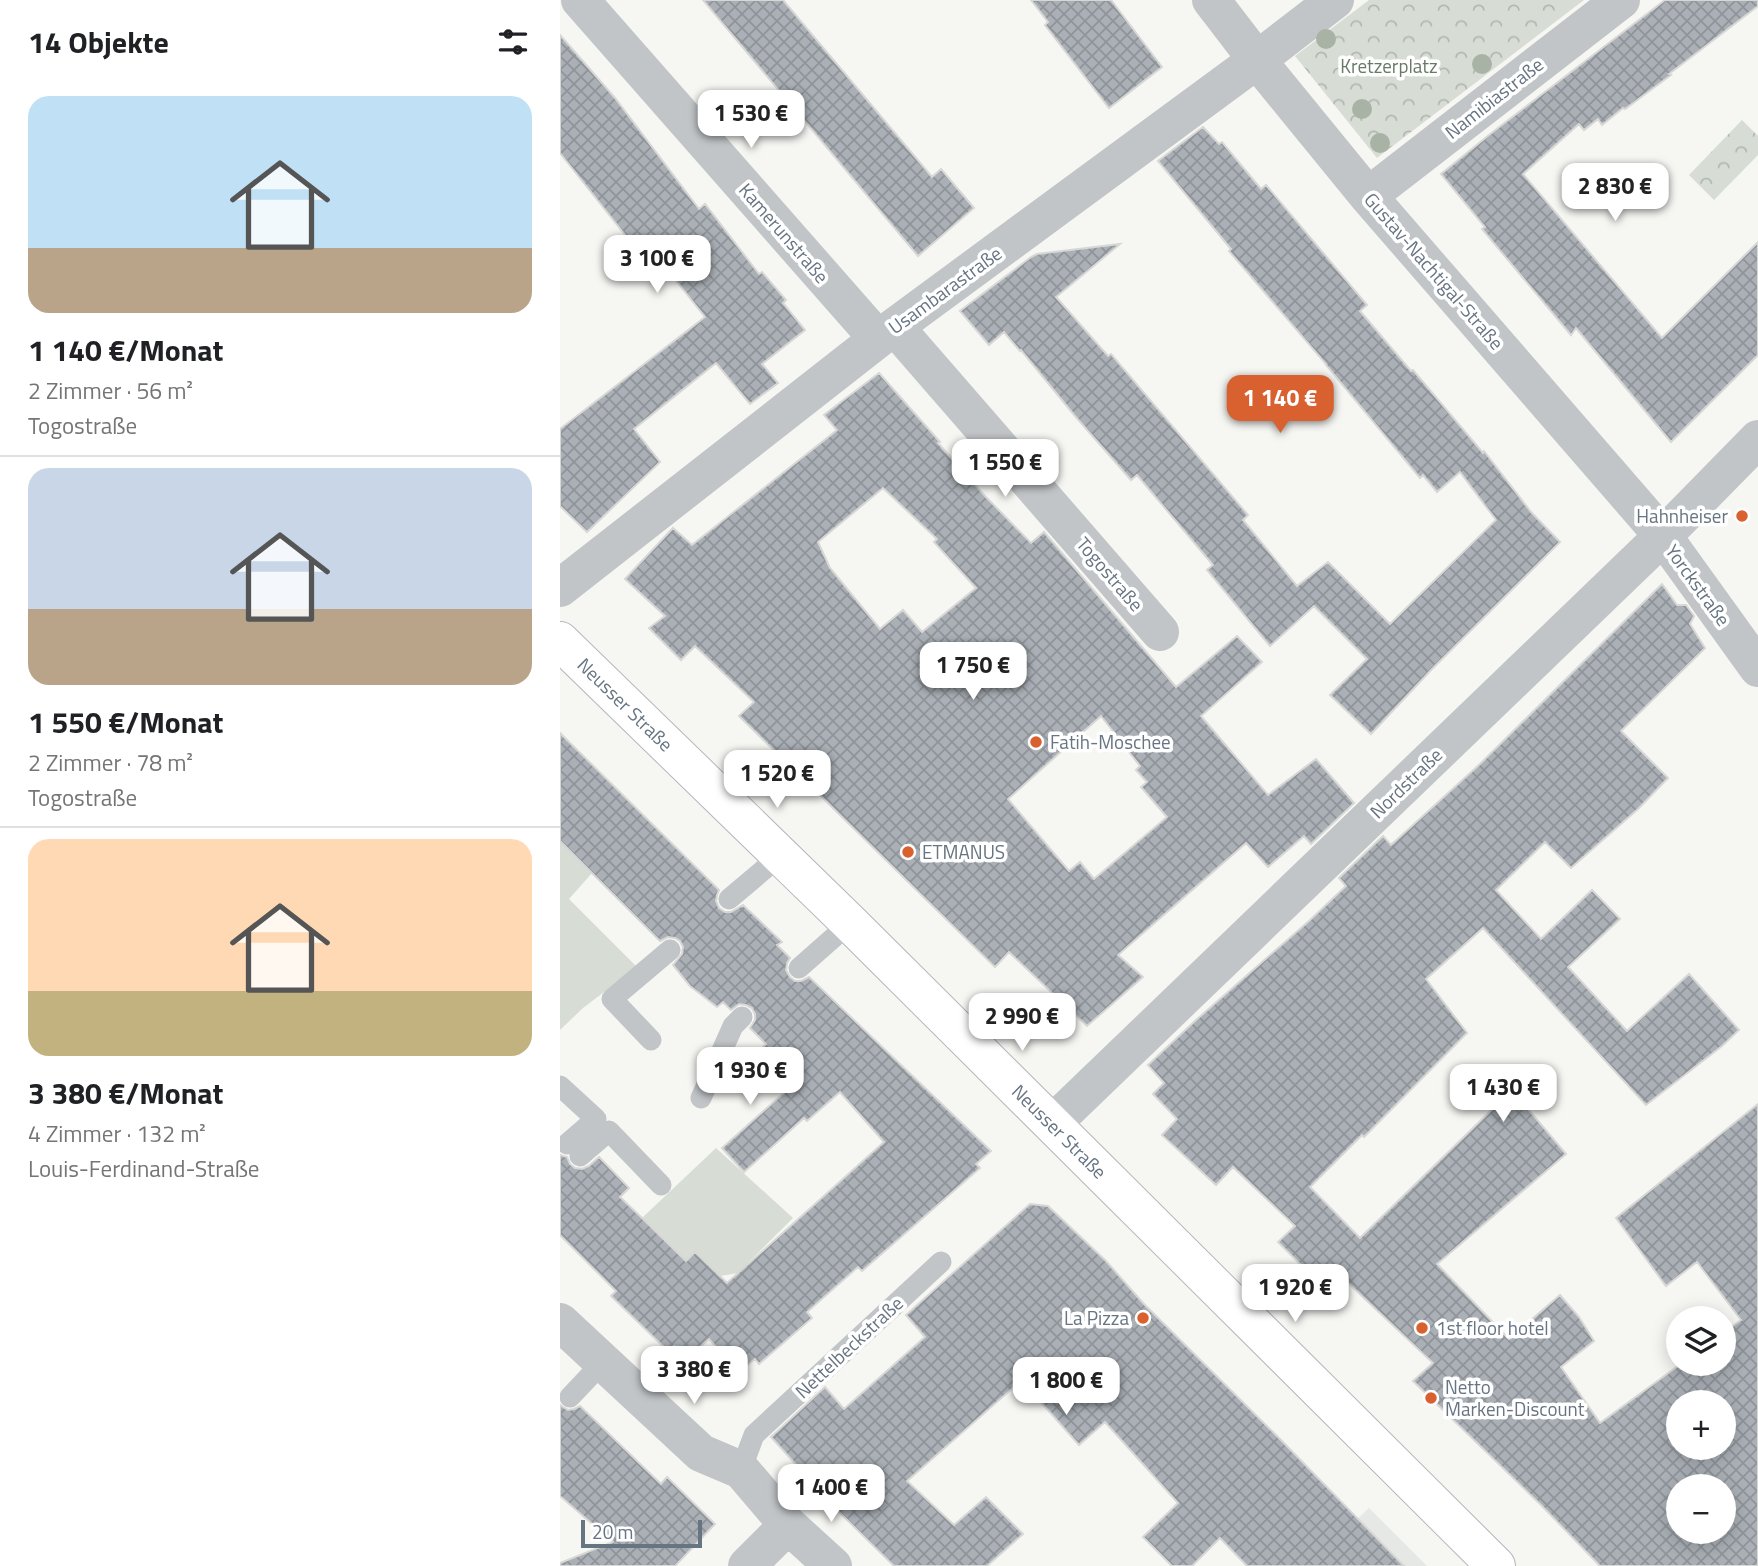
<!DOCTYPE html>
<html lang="de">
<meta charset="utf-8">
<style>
:root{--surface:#fff;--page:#f6f6f6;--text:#202124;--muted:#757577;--line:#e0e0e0;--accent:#d96130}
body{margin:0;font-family:"Titillium Web",sans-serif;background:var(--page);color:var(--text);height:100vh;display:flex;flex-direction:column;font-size:26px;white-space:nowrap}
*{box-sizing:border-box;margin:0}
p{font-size:23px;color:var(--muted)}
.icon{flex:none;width:38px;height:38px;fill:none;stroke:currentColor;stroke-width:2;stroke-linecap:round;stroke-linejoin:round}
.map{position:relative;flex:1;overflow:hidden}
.details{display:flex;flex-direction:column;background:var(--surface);width:560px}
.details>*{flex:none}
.tools{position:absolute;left:1106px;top:1306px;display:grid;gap:14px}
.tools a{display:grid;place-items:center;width:70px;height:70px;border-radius:50%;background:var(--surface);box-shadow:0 4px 18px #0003;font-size:35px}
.scale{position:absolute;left:21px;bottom:18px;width:121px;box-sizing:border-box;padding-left:7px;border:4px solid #677482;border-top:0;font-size:19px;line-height:24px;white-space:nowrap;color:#677482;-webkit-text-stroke:5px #fff;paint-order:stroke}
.price{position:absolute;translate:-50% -60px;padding:0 16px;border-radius:14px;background:#fff;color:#222;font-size:23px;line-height:46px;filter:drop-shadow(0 2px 4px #0008)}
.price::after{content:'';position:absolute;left:50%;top:42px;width:21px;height:16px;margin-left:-10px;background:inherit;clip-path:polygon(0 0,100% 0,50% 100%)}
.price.selected{background:var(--accent);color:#fff}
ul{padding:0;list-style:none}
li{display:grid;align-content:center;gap:14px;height:371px;padding:0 28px}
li+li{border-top:2px solid var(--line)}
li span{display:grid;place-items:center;height:217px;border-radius:21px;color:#555}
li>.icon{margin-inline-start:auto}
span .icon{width:126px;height:126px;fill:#fffc;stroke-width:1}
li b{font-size:30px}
h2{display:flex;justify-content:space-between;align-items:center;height:84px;padding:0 28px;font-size:30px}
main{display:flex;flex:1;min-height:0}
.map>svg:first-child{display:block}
.built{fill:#e6e8e6}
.park{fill:url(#park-crowns)}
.garden{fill:#d7ddd4}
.building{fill:url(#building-cross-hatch);stroke:#d7d7d5;stroke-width:2;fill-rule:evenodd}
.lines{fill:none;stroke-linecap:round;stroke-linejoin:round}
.secondary-casing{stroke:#b4b8bc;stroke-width:40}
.lane{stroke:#c1c5c8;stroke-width:21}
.street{stroke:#c1c5c8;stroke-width:38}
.secondary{stroke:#fff;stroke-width:38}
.tree{fill:#a8b2a5}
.poi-dot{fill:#d96130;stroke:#fff;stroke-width:2.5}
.labels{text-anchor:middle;stroke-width:7;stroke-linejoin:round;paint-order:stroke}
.park-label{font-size:19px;fill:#687a65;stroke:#fff}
.street-label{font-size:19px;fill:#677482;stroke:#fff}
.poi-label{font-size:19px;fill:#677482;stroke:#fff;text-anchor:start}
</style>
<main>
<section class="details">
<h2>14 Objekte<svg class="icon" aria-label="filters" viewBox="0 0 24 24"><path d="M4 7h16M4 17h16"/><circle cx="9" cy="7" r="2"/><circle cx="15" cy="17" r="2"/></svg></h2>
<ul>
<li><span style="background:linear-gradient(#bfe0f5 70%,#b9a48a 0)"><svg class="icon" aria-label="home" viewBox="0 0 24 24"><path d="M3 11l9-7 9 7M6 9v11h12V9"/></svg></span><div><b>1 140 €/Monat</b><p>2 Zimmer · 56 m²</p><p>Togostraße</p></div></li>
<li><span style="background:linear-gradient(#c9d6e8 65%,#b9a48a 0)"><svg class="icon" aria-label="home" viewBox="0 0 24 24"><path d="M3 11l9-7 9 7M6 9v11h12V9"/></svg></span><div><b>1 550 €/Monat</b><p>2 Zimmer · 78 m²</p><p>Togostraße</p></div></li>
<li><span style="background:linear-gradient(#ffd9b3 70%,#c2b280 0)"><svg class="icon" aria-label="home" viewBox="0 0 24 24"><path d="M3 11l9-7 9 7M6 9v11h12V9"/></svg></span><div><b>3 380 €/Monat</b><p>4 Zimmer · 132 m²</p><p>Louis-Ferdinand-Straße</p></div></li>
</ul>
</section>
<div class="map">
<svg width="1198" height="1566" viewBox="0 0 1198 1566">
<defs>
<pattern id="park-crowns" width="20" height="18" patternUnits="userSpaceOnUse" patternTransform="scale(1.75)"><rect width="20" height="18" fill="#d7ddd4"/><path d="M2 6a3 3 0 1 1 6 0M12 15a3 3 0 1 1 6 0" fill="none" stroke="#b2b8b1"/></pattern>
<pattern id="building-cross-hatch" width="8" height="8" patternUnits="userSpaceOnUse" patternTransform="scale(1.75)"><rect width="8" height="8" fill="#aab0b6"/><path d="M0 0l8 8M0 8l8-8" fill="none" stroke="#8e9499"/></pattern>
</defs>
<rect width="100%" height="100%" fill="#f6f6f3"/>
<!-- built -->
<path class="built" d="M809,1508L867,1566H749Z"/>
<!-- park -->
<path class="park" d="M809,0H1024L817,158L735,56Z
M1182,120L1198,136V155L1154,200L1129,175Z"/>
<!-- garden -->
<path class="garden" d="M0,841L32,873L9,899L77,967L23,1008L0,1030Z
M156,1148L233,1218L178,1273L160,1276L135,1252L126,1261L82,1218Z"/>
<!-- building -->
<path class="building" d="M143,0H223L372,177L381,169L414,208L358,256Z
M471,0H551L602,67L549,108L485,25L488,22Z
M1105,0H1198V6L1109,74L1111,75L1065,109L1063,108L1042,125L1038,119L1024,130L1019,124L963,174L1102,338L1198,242V355L1111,442L1016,328L1011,335L922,229L925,227L881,174L934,131Z
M0,35L55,98L139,209L145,204L199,274L202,272L226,300L223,303L245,330L202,364L218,383L190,404L156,363L74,429L100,462L27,532L0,506V429L145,317L98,258L89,265L0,153Z
M643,127L659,144L662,142L701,189L706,185L807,305L800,311L851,371L853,370L923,453L924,451L971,512L1000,542L872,669L811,734L770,695L807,659L754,606L710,646L647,570L653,565L577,475L571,480L515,416L461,350L460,351L444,332L429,345L400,311L471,257L477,254L560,244L496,297L548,356L551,354L688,515L683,520L737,586L768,562L830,624L936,520L900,472L877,492L863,475L860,478L766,365V364L669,251L671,249L598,161Z
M319,373L380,442L378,443L426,497L471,543L484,532L616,687L677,636L702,662L641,716L708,795L756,759L794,803L751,844L744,836L708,867L686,843L558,955L583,977L527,1026L449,952L435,967L179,716L194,702L135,646L121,660L89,628L105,616L65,579L113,528L132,545L277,430L264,415ZM323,488L377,539L374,542L416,588L362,632L343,610L320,629L270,568L258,542ZM541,716L580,766L576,770L587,782L581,787L607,817L534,879L520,862L509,871L448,799Z
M1102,584L1117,605H1126L1134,616L1130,624L1145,648L1061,731L1108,778L1078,809L1011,868L985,842L936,890L981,939L1032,890L1060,919L1008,967L1067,1031L1129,974L1179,1030L1162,1046L1086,1105L923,928L866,979L907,1033L804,1137L802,1135L750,1187L800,1238L952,1090L1006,1154L877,1264L949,1339L1000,1295L1019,1317L1034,1341L1001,1367L1040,1423L1122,1363H1164V1332L1181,1320L1137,1262L1106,1286L1056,1218L1198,1104V1566H1040L981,1505L853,1381L873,1363L771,1267L757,1281L718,1242L735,1226L673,1167L656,1185L602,1135L617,1119L593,1094L604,1083L588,1065L636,1020L749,921L786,886L779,878L823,836L831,845L920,764ZM1118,1402H1164V1447H1118ZM1118,1486H1164V1531H1118Z
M0,733L159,890L157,895L156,901L159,908L165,912H171L183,905L222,942L217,945L230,958L227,963L226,970L230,977L235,981H241L249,977L431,1151L416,1164L420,1168L302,1271L298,1267L247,1312L252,1318L199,1364L195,1359L179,1372L149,1339L128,1358L114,1346L109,1352L51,1296L56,1291L0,1235V1155L7,1157L10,1164L15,1168L22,1169L29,1166L39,1157L69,1188L60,1197L82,1218L126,1261L135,1252L167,1283L324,1142L280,1092L247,1121L244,1118L184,1172L162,1148L225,1092L208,1073L214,1067L200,1050L206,1044L190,1028L195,1020V1014L192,1008L186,1005L179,1004L171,1010L163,1002L157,1007L130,986L113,965L122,954L123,947L120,941L115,938L108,937L100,941L0,841Z
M470,1204L488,1206L546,1261L583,1303L720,1439L844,1566H687L660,1538L632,1566H612L583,1537L618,1503L545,1422L519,1445L464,1383L458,1389L455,1386L347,1481L394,1525L426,1497L463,1534L427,1566H334L279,1512L211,1437L265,1387L284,1409L365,1337L346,1315Z
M0,1405L8,1410L14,1409L20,1406L101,1484L107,1477L155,1524L115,1566H0V1563L53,1542L0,1496Z"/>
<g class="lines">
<!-- secondary casing -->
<g class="secondary-casing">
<g id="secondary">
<path id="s1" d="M0,641L290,923L936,1566"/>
</g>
</g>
<!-- lane -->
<path class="lane" d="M169,899L221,855
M239,968L290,923
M91,1040L52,999L110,950
M0,1086L36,1119L7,1144
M141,1098L173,1026L182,1017
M20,1156L49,1131L101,1185
M10,1397L43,1362
M181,1470L194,1435L381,1262"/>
<!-- street -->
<path class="street" d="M20,0L318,339
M651,0L697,60L808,196L1103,536L1198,668
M808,196L1061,0
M335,327L600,632
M0,588L318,339L697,60L775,0
M492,1124L1103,536L1198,439
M0,1322L141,1453L181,1470L228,1525L273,1566
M187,1566L228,1525"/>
<!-- secondary -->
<use href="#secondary" class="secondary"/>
</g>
<!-- trees -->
<g class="tree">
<circle cx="766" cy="39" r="10"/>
<circle cx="922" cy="64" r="10"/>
<circle cx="802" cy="109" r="10"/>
<circle cx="820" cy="143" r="10"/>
</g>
<!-- markers -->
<g class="poi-dot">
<circle cx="1182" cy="516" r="7"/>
<circle cx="476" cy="742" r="7"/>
<circle cx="348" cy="852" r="7"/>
<circle cx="583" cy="1318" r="7"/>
<circle cx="862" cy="1328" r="7"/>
<circle cx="871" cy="1398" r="7"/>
</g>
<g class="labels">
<!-- park labels -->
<g class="park-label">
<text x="829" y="73">Kretzerplatz</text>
</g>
<!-- street labels -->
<g class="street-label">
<text transform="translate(934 98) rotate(-38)" y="7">Namibiastraße</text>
<text transform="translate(224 233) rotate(49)" y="7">Kamerunstraße</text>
<text transform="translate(874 271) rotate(49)" y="7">Gustav-Nachtigal-Straße</text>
<text transform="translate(385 290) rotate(-36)" y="7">Usambarastraße</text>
<text transform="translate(550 574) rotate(49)" y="7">Togostraße</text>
<text transform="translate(1138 585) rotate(54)" y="7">Yorckstraße</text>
<text dy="7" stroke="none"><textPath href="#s1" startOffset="91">Neusser Straße</textPath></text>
<text transform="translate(846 783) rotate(-44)" y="7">Nordstraße</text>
<text dy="7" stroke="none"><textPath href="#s1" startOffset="700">Neusser Straße</textPath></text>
<text transform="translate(289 1347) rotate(-43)" y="7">Nettelbeckstraße</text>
</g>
<!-- poi labels -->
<g class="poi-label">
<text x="1168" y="523" text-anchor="end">Hahnheiser</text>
<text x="490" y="749">Fatih-Moschee</text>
<text x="362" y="859">ETMANUS</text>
<text x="569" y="1325" text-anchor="end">La Pizza</text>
<text x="876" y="1335">1st floor hotel</text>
<text x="885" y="1394">Netto<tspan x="885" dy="22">Marken-Discount</tspan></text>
</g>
</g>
</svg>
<div class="tools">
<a><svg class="icon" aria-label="layers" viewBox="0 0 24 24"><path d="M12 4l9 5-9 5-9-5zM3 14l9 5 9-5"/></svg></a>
<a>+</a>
<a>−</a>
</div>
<div class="scale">20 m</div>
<b class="price" style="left:191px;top:150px">1 530 €</b>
<b class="price" style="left:1055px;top:223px">2 830 €</b>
<b class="price" style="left:97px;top:295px">3 100 €</b>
<b class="price selected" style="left:720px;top:435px">1 140 €</b>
<b class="price" style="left:445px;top:499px">1 550 €</b>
<b class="price" style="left:413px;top:702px">1 750 €</b>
<b class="price" style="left:217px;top:810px">1 520 €</b>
<b class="price" style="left:462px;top:1053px">2 990 €</b>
<b class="price" style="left:190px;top:1107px">1 930 €</b>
<b class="price" style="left:943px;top:1124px">1 430 €</b>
<b class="price" style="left:735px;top:1324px">1 920 €</b>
<b class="price" style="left:134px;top:1406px">3 380 €</b>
<b class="price" style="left:506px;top:1417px">1 800 €</b>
<b class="price" style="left:271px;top:1524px">1 400 €</b>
</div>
</main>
